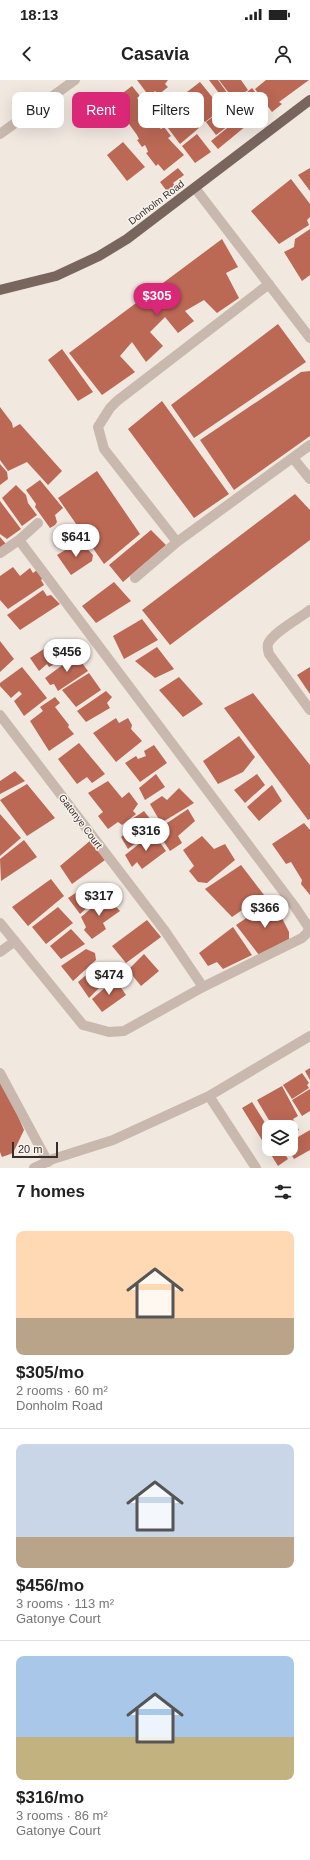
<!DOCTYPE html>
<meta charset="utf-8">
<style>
:root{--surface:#fff;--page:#f2f2f2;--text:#222;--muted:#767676;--line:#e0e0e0;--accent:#db2777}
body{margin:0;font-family:Arial,sans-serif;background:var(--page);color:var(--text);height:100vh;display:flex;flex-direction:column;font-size:15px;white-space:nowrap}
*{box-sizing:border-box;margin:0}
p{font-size:13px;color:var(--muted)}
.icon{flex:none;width:22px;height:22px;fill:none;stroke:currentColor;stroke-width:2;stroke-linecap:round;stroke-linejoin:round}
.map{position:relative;height:1088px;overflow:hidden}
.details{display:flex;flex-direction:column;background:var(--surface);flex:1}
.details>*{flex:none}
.top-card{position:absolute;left:12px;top:12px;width:286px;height:36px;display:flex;gap:8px}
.fabs{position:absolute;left:262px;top:1040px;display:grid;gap:8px}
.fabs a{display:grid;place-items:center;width:36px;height:36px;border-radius:8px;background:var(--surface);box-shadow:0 4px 16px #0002;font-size:20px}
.scale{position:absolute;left:12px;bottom:10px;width:46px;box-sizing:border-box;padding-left:4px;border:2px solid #372e2b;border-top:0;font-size:11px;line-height:14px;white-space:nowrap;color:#372e2b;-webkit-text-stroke:3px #f9f3ed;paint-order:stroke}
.price{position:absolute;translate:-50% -34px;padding:0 9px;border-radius:14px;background:#fff;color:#222;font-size:13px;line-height:26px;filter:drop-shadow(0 1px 2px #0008)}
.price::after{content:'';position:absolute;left:50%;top:24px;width:12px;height:9px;margin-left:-6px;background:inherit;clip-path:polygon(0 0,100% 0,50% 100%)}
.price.active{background:var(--accent);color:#fff}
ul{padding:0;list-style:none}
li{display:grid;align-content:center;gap:8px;height:212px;padding:0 16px}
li+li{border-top:1px solid var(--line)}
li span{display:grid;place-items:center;height:124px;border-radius:8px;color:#555}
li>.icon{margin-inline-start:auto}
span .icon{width:72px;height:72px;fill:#fffc;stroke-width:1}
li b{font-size:17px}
h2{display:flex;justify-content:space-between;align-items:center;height:48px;padding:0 16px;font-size:17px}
.pill{padding:0 14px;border-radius:8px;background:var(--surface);box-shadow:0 4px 16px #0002;font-size:14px;line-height:36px}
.pill.active{background:var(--accent);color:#fff}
.status{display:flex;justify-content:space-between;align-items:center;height:28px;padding:0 20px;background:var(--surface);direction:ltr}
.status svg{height:11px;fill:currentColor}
header{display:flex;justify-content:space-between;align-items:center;height:52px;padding:0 16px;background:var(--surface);font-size:18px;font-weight:700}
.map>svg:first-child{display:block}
.building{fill:#bb6855}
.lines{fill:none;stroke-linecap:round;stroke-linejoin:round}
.minor{stroke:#c8b8ad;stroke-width:10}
.major{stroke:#78655e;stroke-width:10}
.labels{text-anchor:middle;stroke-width:3;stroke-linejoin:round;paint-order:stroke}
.street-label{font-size:10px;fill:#372e2b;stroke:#f9f3ed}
</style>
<div class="status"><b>18:13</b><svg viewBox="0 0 49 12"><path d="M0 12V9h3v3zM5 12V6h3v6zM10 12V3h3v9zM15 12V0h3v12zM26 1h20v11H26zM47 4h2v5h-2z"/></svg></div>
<header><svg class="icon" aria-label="back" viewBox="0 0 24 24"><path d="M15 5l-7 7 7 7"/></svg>Casavia<svg class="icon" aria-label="person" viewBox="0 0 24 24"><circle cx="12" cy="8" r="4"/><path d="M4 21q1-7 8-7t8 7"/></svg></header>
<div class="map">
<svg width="310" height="1088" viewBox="0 0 310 1088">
<rect width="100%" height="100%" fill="#f1e8e0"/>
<!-- building -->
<path class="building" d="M137,0H168L165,4L168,7L158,15L155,11L149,16Z
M209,0H218L233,21L228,25Z
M219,0H241L248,10L234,20Z
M266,0H309L279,22L282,24L272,32L255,9Z
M200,2L222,29L205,42L183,15Z
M132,6L140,16L137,18L160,43L157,45L161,49L164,47L171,56L168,58L184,75L164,91L158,84L156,86L146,73L148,72L147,69L145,65L142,67L137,60L139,59L137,55L129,44L126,46L115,33L117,28L111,22Z
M252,8L268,28L218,69L211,61L237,40L227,28Z
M176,22L190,41L192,39L199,48L180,64L159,36Z
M222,30L232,43L216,55L206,42Z
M197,54L211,72L195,83L182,66Z
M123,62L145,87L127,101L107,75Z
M178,88L184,95L173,103L177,108L169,114L160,102Z
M310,88V111L298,95Z
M291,99L310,124V137L307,140L309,145L279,164L251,131Z
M310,149V195L302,201L284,172L294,167L295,159Z
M222,159L238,187L226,193L239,218L217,233L204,220L185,231L194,241L178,253L165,237L150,252L163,266L146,282L132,262L120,276L135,292L102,315L69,273Z
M278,244L306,282L194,358L171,325Z
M62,269L93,312L78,321L48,280Z
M310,291V356L234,410L200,360L301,292Z
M162,321L229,414L194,438L128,349Z
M0,327L12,343L13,348L20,344L62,391L48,405L27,382L8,391L0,380Z
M0,384L7,392L8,399L0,405Z
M97,391L140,454L104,484L58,418Z
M40,400L63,428L55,435L57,442L55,445L50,448L35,427L36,424L26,410Z
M16,405L26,415L28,423L37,435L22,446L2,418Z
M295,414L310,430V460L170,565L142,530Z
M0,421L21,449L7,459L0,454Z
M151,450L166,465L123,502L109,485Z
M0,457L6,464L0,468Z
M80,461L93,475L92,481L71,495L57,475Z
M13,487L20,496L30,488L33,493L37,490L43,498L41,500L44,505L8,529L0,520V496Z
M114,502L131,521L96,543L82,526Z
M43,510L47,516L51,515L60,524L20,550L7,535Z
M142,539L158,560L124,579L113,556Z
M0,561L14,579L0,592Z
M56,561L67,578L49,587L47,584L39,591L30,578Z
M157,567L174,589L155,598L135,581Z
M76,575L88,591L58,611L54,604L50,605L45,598Z
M22,587L47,618L24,636L14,621L22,614L19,611L11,618L0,606V603Z
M310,587V614L297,595Z
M89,593L101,610L76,627L62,610Z
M179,597L203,624L183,637L159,610Z
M106,611L112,617L107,623L110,628L86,642L77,631Z
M253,613L310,685V739L308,740L224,628Z
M55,617L60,623L55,627L69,645L68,647L74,654L49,671L30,641L43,631L40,627Z
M116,638L119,643L128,638L132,645L131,649L142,661L116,682L93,653Z
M239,656L255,677L243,692L218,704L203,681Z
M79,663L105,694L92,703L87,697L77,704L58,679Z
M154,665L167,683L140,702L125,683L136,676L138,679L146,676L144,671Z
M15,691L25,701L0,714V701Z
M156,694L165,707L145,720L139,708Z
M257,694L265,705L245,723L234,710Z
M108,701L122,718L129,712L138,724L133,731L136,734L122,745L118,742L108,749L98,736L103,732L88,713Z
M27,704L55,738L27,756L0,720Z
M272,705L282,721L259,741L247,727Z
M179,708L194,723L161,743L150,724L162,716L167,720Z
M188,729L195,741L178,756L182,763L170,771L162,759L170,754L164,745Z
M144,731L151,740L145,745L148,754L128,769L121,757L129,750L126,743Z
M0,734L21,758L0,776Z
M304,743L310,750V815L301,804L302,800L291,782L286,784L272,764Z
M153,753L166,771L142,789L137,782L132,787L125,775Z
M202,756L214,769L225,764L235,780L207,803L198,802L189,791L194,786L183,770Z
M24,760L37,777L1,801L0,779Z
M91,760L105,780L72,804L60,786Z
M241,785L264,815L232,837L205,809Z
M51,799L64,816L28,846L12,827Z
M88,805L100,816L80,834L68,818Z
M106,816L120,831L103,843L106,849L92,859L84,850L86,847L81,837Z
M273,820L289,852V859L259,875L236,845Z
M58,827L73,843L46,864L32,847Z
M147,840L161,857L126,883L112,866Z
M233,847L252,875L223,889L217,882L208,886L199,873Z
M71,849L85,864L61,879L50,866Z
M86,869L95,873L96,880L73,901L61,886Z
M144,874L159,891L141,906L128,890Z
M100,883L111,896L89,918L78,902Z
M115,899L126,915L102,932L92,919Z
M310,988V1000L305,991Z
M302,993L309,1003L307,1005L309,1008L292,1019L283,1005Z
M0,995L24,1050L13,1073L2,1077L0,1072Z
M282,1006L298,1036L293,1039L299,1050L291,1055V1047H273L257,1020Z
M310,1009V1031L302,1036L292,1020Z
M252,1022L269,1049V1069H282L288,1079L278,1086L242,1028Z
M310,1050V1070L294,1079L288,1069H291V1061Z"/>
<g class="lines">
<!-- minor -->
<path class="minor" d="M0,54L75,0
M195,108L310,258
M293,378L310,399
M177,462L104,369L98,347L110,328L117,321L269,204
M0,473L19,460L38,443
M135,498L177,462L310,365
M310,530C300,538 272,553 268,564C267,568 268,570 269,574L310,630
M0,635L165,851L203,907
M0,843L83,945L109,952L124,951L203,907L302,858L307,853L309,848L295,827L19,460
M0,872L15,861
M0,993L48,1082
M209,1016L256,1088
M34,1088L53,1079L113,1060L209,1016L310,956"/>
<!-- major -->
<path class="major" d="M0,210L56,196L99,176L127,159L310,20"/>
</g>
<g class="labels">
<!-- street labels -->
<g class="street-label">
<text transform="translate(156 122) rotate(-37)" y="4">Donholm Road</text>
<text transform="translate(81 741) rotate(53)" y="4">Gatonye Court</text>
</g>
</g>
</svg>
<div class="fabs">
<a><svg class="icon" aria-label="layers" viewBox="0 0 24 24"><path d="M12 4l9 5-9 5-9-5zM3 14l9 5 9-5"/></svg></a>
</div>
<div class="scale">20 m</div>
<b class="price active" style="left:157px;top:237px">$305</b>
<b class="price" style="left:76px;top:478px">$641</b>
<b class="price" style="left:67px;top:593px">$456</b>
<b class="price" style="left:146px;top:772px">$316</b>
<b class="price" style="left:99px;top:837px">$317</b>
<b class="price" style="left:265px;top:849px">$366</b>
<b class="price" style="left:109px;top:916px">$474</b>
<div class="top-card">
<a class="pill">Buy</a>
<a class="pill active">Rent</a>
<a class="pill">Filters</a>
<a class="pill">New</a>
</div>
</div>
<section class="details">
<h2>7 homes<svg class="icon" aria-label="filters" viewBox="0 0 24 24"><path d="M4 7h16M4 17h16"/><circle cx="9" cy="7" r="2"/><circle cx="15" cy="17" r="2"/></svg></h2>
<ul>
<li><span style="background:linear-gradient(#ffd9b3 70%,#b9a48a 0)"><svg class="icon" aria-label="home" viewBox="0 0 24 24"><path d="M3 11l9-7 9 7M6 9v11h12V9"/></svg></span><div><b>$305/mo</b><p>2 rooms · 60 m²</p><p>Donholm Road</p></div></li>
<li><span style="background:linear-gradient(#c9d6e8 75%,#b9a48a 0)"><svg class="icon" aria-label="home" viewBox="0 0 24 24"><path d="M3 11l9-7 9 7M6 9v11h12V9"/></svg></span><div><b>$456/mo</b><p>3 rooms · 113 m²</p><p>Gatonye Court</p></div></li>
<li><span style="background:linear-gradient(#a9c7e8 65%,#c2b280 0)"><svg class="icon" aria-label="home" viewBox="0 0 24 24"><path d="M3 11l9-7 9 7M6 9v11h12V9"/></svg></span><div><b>$316/mo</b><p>3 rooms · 86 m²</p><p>Gatonye Court</p></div></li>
</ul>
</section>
